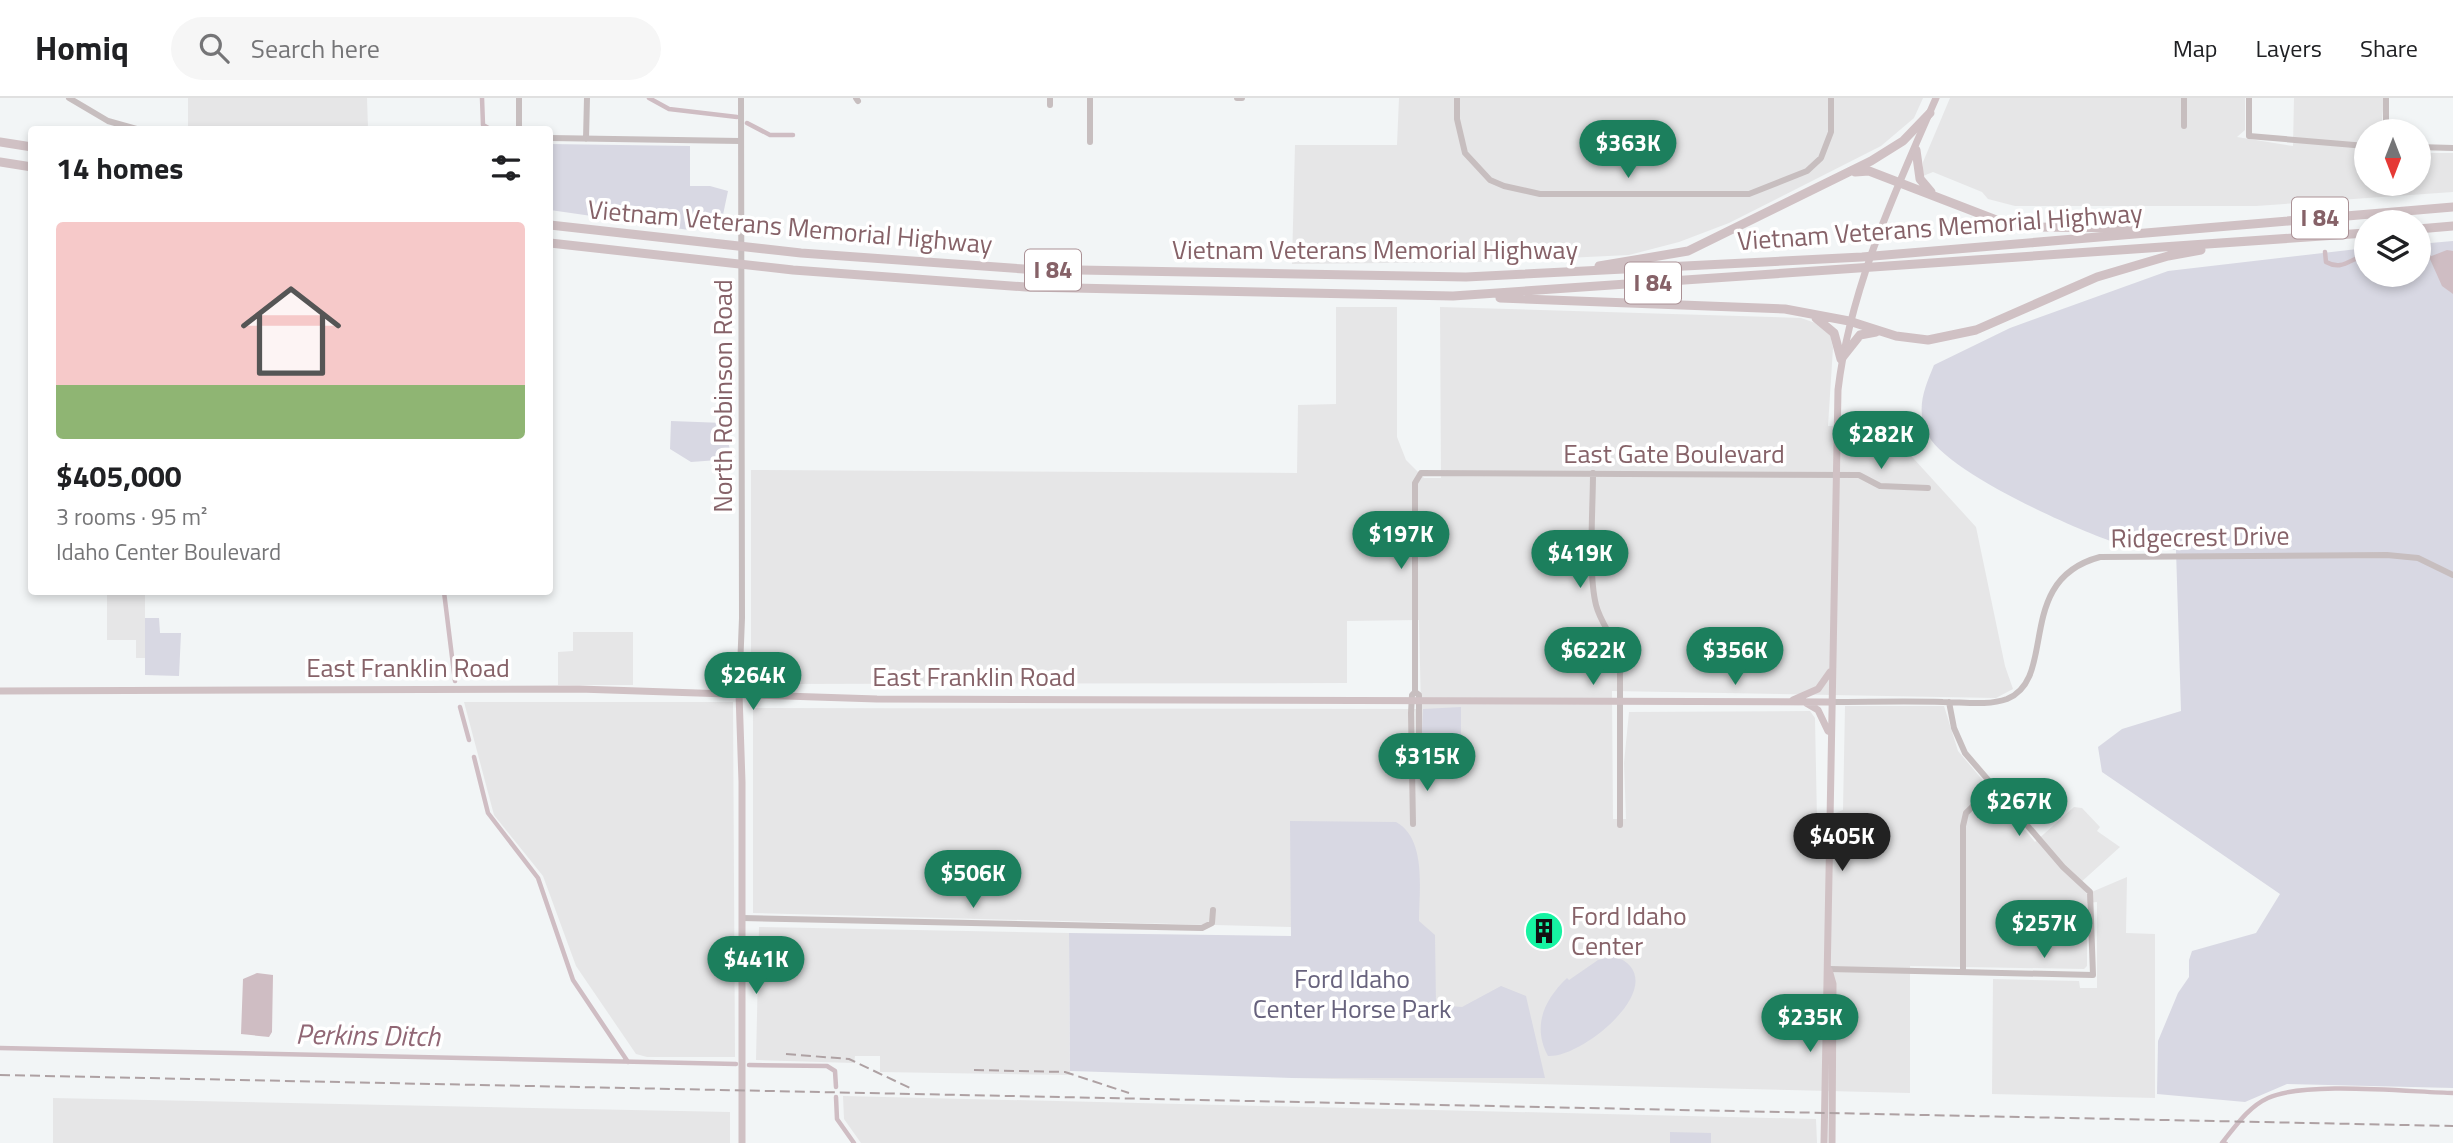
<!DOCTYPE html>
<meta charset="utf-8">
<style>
:root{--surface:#fff;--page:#f6f6f6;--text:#202124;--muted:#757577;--line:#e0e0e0;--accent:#1c7f5d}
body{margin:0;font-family:"Titillium Web",sans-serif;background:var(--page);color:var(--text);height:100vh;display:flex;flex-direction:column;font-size:26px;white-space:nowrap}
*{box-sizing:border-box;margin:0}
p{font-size:23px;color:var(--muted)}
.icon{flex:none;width:38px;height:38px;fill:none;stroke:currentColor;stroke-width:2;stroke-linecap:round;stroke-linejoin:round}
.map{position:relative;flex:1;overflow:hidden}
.panel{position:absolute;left:28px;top:28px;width:525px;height:469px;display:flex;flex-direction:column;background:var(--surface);border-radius:7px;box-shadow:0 4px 10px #0003}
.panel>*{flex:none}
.needle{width:46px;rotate:180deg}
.controls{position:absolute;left:2354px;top:21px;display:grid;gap:14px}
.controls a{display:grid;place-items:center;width:77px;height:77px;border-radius:50%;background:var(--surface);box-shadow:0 4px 10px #0003;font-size:35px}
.price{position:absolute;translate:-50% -60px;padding:0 16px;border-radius:24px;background:var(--accent);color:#fff;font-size:23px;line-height:46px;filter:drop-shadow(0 2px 4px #0008)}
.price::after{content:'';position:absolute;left:50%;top:42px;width:21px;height:16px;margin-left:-10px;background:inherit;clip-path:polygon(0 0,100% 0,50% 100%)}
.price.selected{background:#222;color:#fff}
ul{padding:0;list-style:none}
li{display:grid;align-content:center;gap:14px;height:371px;padding:0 28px}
li span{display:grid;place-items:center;height:217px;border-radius:7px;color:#555}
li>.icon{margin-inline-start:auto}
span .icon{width:126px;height:126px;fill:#fffc;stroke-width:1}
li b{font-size:30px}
h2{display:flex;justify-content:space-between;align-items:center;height:84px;padding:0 28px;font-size:30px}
header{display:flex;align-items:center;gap:42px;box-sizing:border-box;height:98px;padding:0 35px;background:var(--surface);border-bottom:2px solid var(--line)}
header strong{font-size:33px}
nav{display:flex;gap:38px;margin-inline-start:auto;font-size:24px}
.search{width:490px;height:63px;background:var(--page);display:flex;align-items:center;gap:18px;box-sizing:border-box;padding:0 24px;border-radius:38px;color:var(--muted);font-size:26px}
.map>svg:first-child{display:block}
.built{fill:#e6e6e7}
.green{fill:#d8d8e3}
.water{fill:#cfbdc3}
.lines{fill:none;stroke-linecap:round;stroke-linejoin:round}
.stream{stroke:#cfbdc3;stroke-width:2}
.canal{stroke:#cfbdc3;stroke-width:4.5}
.minor{stroke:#c7bebf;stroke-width:6}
.major{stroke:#d0c1c4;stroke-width:7}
.highway{stroke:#d0c1c4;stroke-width:9}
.rail{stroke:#aea1a3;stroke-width:2;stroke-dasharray:10 5;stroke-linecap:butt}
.labels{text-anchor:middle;stroke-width:7;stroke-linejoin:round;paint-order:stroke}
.shield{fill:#fff;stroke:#aa9195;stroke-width:2}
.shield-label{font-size:24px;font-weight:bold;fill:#866268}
.street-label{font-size:26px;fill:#866268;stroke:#fff}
.poi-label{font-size:26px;fill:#866268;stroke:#fff;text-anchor:start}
.park-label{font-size:26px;fill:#67627d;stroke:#fff}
.water-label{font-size:28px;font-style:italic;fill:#916775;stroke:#fff}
</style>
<header>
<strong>Homiq</strong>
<div class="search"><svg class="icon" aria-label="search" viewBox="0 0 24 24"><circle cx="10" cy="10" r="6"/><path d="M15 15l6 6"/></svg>Search here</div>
<nav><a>Map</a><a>Layers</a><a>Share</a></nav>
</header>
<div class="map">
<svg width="2453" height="1045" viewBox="0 0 2453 1045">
<rect width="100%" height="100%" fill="#f2f5f6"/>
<!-- built -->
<path class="built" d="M188,0H367L368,30H188Z
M1399,0H1923L1914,20L1881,48L1729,125L1679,144L1629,157L1481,164L1292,166L1295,47H1397Z
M1950,0H2245V32L2237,39L2293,48L2294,0H2384L2381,33H2366V86H2418L2419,55H2453V94L2256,108H2015L1988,101L1982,94L1933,74L1923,78V64Z
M1336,209H1397V339L1406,362L1424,380H1441L1440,209L1801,220L1821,227L1830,237L1833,250L1828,328L1883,327L1976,429L2005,568L2013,591L1996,600L1612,593L1613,721H1626L1624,665L1629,614L1810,613L1815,620L1817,722L1843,712L1845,608H1944L1958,653L2035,744L2074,709L2082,710L2100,729L2097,733L2120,749L2079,786L2087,796L2127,779L2126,835L2155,836V1000L1992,996L1993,881L2079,883L2080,890H2097V804L2087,805V868L2084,871L1910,868V995L1292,980L1291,829L753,815V610L1421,611L1419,522L1347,523V585L758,586L751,580V372L1297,375L1298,307L1336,306Z
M107,494H145V560H136V542H107Z
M573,534H633V587H558V554L573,553Z
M464,604H733L735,959H647L636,956L576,868L543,778L494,717Z
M759,829L1069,835L1070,977L880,974V958H855L854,965L756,962Z
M843,998L1816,1021L1817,1045H861L844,1021Z
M53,1000L730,1014V1045H53Z"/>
<!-- green -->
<path class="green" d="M550,46L690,48V88H710L728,93L720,131L690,127L689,132L550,112Z
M2453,143V990L2287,986L2245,1004L2157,996L2158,943L2178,895L2189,879V862L2192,853L2256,835L2280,796L2102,674L2098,649L2122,631L2181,613L2176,452C2159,450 2139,452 2122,447C2081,434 1941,373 1926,333C1916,309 1925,289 1934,267L2010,230L2168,173L2366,150V177H2418L2419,146Z
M671,323L724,325L732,361L691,364L670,351Z
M145,520H159L160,535H181L179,578L145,577Z
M1461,609V677H1423L1420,670L1423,611Z
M1290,723L1396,724C1427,741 1419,792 1419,823L1435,837L1436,907L1462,909L1501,888L1526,898L1545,980H1292L1070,973L1069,835L1291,838Z
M1615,858C1677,883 1582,961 1548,958C1532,928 1544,902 1567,880L1569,882L1598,862Z
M1670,1034L1711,1035V1045H1670Z"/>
<!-- water -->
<path class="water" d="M2447,152L2453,153V196L2442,188L2429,159Z
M257,875L273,877L272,934L269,939L241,936L243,881Z"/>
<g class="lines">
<!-- stream -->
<path class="stream" d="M2224,1043L2227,1045"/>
<!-- canal -->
<path class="canal" d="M482,0L483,27L490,31
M649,0L669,11L737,19
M747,25L770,37H793
M2325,154L2326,164C2344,174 2352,158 2366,158
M2418,160L2429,159
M444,494L455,583
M460,609L469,642
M474,659L488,715L538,780L573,882L628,964
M0,950L736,966
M749,967L827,968L835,973L836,989
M836,999L837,1021L854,1045
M2222,1045C2235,1029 2248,1009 2268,1000C2304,983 2410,994 2453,995"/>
<!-- minor -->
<path class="minor" d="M69,0L108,23L140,32
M856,0L858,3
M1050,0V7
M1090,0V44
M1237,0H1242
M1457,0V21L1465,55L1490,82L1504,88L1540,96H1749L1807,73L1821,60L1831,34V0
M2184,0V28
M2249,0V38L2366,48
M2386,0V33
M519,32V0
M550,40L740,43
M586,41L587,0
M2418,49L2453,50
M1593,375C1593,411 1588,475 1596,507C1601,527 1616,541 1620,562V727
M739,596L742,520L741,0
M1831,604C1868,604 1905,603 1943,604C1963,604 1988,608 2007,601C2059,580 2013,482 2100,459L2387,457L2418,460L2453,477
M1414,647L1419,640V597L1415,594V385L1421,375L1859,377L1880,388L1928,390
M1413,726L1411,615L1412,597L1415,594
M742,820L1202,830L1212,825L1213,812
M1829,871L2093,877L2090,794L2063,769L1965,655L1954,630L1949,604
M1963,874V728L1966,715L1993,689"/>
<!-- major -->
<path class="major" d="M0,593L579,591L877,601L1830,604
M739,596L742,684V1045
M1793,602L1818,591L1830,574
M1806,605L1818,612L1828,633
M1829,872L1833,886L1832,1045
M1824,1045L1838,292C1850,190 1895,94 1936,0"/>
<!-- highway -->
<path class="highway" d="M0,44L32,49
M1916,52L1920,81L1931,94
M0,64L32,69
M1855,74L1869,73L2004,125L2026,129L2132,130
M550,127L801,155L1024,171L1466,179L1862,159L2453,109
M2418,131L2453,128
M550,145L793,172L1026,189L1453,198L2366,135
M1599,168L1688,153L1871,63L1903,43L1930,15
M1500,200L1785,211L1849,223L1896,238L1928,242L1976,232L2097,179L2168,158L2201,152
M1816,220L1834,235L1841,261
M1841,261L1860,237L1876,234"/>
<!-- rail -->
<path class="rail" d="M786,956L849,961L912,991
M974,972L1065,974L1129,995
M0,977L2453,1028"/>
</g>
<!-- icons -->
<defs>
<g id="building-disc" transform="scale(2.0125)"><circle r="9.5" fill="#16f3a2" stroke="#fff"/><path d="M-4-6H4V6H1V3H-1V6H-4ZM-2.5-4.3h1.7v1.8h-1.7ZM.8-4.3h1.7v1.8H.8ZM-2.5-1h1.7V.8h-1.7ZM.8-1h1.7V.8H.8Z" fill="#111"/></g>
</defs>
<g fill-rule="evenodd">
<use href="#building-disc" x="1544" y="833"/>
</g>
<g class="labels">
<!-- shield labels -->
<g class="shield">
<rect x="2292" y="99.5" width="56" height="41" rx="5"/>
<rect x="1025" y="151.5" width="56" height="41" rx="5"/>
<rect x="1625" y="164.5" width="56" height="41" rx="5"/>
</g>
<g class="shield-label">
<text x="2320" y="128">I 84</text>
<text x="1053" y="180">I 84</text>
<text x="1653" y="193">I 84</text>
</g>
<!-- street labels -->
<g class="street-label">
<text transform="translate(790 129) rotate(5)" y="9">Vietnam Veterans Memorial Highway</text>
<text transform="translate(1940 129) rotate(-4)" y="9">Vietnam Veterans Memorial Highway</text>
<text x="1375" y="161">Vietnam Veterans Memorial Highway</text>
<text transform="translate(723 298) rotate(-90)" y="9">North Robinson Road</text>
<text x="1674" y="365">East Gate Boulevard</text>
<text transform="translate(2200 439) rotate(-1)" y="9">Ridgecrest Drive</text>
<text x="408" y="579">East Franklin Road</text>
<text x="974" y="588">East Franklin Road</text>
</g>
<!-- poi labels -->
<g class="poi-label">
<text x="1571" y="827">Ford Idaho<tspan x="1571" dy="30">Center</tspan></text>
</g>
<!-- park labels -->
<g class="park-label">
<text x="1352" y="890">Ford Idaho<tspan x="1352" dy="30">Center Horse Park</tspan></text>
</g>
<!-- water labels -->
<g class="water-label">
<text transform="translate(368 937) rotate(1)" y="10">Perkins Ditch</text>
</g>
</g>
</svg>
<div class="controls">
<a><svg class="needle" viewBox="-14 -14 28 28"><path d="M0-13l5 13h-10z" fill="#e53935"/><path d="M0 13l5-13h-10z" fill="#757577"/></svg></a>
<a><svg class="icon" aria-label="layers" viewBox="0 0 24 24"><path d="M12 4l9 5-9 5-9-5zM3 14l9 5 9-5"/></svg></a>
</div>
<b class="price" style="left:1628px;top:82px">$363K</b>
<b class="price" style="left:1881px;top:373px">$282K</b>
<b class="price" style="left:1401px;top:473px">$197K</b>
<b class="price" style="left:1580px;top:492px">$419K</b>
<b class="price" style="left:1593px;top:589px">$622K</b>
<b class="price" style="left:1735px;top:589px">$356K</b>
<b class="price" style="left:753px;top:614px">$264K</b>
<b class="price" style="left:1427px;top:695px">$315K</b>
<b class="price" style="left:2019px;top:740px">$267K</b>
<b class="price selected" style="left:1842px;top:775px">$405K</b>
<b class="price" style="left:973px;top:812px">$506K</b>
<b class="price" style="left:2044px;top:862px">$257K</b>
<b class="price" style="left:756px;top:898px">$441K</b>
<b class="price" style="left:1810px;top:956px">$235K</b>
<section class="panel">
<h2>14 homes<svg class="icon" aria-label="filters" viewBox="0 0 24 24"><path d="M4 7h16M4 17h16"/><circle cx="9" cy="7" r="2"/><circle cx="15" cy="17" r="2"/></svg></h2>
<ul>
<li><span style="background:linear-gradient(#f6c9c9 75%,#8fb573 0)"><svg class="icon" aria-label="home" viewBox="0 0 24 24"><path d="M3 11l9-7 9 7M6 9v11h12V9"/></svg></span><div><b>$405,000</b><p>3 rooms · 95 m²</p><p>Idaho Center Boulevard</p></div></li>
</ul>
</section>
</div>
